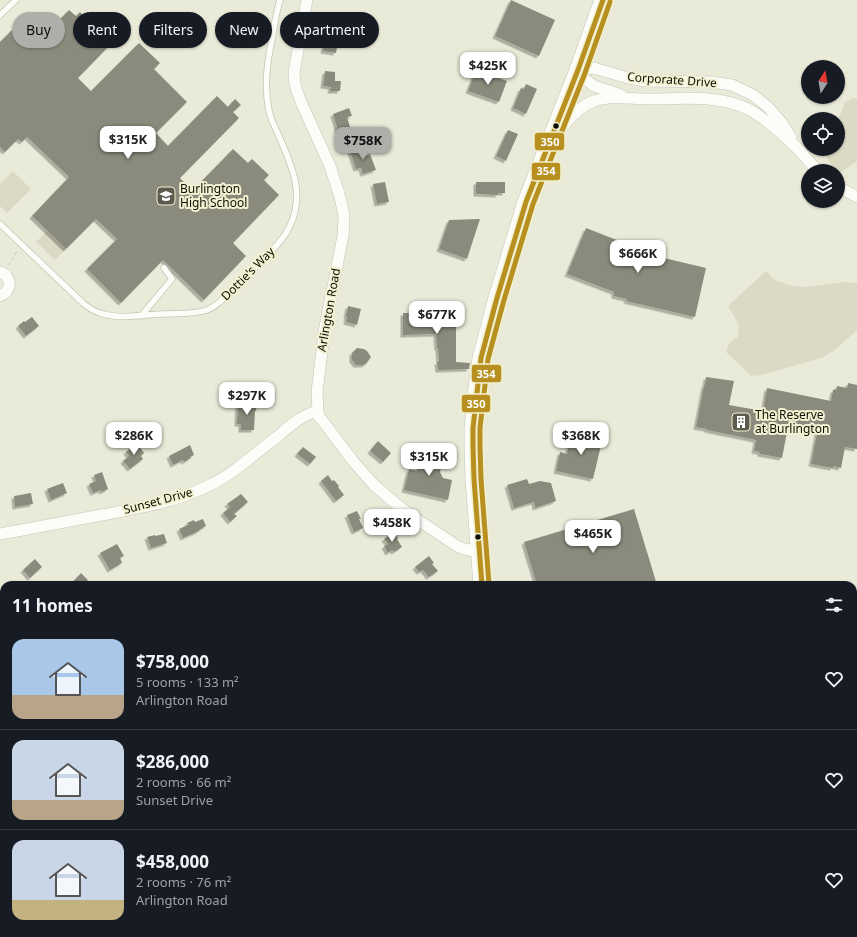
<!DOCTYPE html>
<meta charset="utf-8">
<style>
:root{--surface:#171b24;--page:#242831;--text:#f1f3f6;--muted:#9ea1a6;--line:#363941;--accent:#aeafab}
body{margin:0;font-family:"Noto Sans",sans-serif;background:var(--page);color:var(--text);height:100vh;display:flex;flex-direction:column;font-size:15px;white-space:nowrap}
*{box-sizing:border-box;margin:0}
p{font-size:13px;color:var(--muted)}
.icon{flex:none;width:22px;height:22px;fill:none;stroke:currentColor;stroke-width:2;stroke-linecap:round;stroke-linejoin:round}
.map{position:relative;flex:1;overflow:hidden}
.drawer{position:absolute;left:0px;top:581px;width:857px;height:356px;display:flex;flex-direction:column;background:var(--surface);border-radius:12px 12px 0 0;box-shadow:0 1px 3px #0004}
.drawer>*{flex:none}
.top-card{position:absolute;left:12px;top:12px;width:400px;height:36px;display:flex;gap:8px}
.needle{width:26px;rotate:11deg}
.tools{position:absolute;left:801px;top:60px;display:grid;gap:8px}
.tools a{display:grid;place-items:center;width:44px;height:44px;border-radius:50%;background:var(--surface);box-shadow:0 1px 3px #0004;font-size:20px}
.price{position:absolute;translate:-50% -34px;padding:0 9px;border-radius:8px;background:#fff;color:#222;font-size:13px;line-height:26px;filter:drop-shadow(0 1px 2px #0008)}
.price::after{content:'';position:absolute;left:50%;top:24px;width:12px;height:9px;margin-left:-6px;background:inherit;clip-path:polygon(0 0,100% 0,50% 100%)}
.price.selected{background:var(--accent);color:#111}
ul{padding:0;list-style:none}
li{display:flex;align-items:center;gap:12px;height:100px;padding:0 12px}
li+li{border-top:1px solid var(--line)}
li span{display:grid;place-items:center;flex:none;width:112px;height:80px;border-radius:12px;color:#555}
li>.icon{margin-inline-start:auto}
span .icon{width:48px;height:48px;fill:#fffc;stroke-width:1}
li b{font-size:17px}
h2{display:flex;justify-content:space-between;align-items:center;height:48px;padding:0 12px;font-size:17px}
.chip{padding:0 14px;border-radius:18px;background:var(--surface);box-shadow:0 1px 3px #0004;font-size:14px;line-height:36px}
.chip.selected{background:var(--accent);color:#111}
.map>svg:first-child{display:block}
.green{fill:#dbdac4}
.building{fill:#8b8b7d;filter:url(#shadow)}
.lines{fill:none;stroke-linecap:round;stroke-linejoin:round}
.lane-casing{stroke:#c5c5b8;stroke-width:7}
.street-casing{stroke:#c5c5b8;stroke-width:12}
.secondary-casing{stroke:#c5c5b8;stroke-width:16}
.primary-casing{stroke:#c5c5b8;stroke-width:18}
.highway-casing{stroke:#c5c5b8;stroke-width:22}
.path{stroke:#d3d3ce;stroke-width:1.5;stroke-dasharray:3 3;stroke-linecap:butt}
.lane{stroke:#fcfcf9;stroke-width:5.5}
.street{stroke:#fcfcf9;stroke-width:11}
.secondary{stroke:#fcfcf9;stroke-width:15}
.primary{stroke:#fcfcf9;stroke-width:17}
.highway{stroke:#fcfcf9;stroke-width:20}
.bus-1-casing{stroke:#f2f1d1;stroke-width:8}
.bus-2-casing{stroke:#f2f1d1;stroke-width:8}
.bus-1{stroke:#b79020;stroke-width:5}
.bus-2{stroke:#b79020;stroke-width:5}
.bus-dot{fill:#0f0e05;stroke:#f2f1d1;stroke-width:1.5}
.labels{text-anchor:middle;stroke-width:4;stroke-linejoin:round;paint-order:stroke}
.street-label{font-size:12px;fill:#0f0e05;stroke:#f2f1d1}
.poi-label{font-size:12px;fill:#0f0e05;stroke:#f2f1d1;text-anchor:start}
.line-badge{stroke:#f2f1d1;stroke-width:1.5}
.badge-label{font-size:11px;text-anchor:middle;font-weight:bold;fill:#fff}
</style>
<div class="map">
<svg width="857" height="937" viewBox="0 0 857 937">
<defs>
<filter id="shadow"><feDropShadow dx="-2.5" dy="2.5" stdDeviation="0" flood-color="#0004"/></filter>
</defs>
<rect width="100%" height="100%" fill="#eaead9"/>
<!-- green -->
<path class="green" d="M853,98L857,99V161L840,173C833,167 824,159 825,149H838V119H837L843,109L844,103Z
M13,171L31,189L7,213L0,206V184Z
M47,231L66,249L55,260L36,242Z
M766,271L773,279L788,285L806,287L845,282L857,283V330L836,349L822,358L761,375L751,376L726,352L730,342L738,337L739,325L728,306Z
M853,792L857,802V885L853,888Z
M706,933H783L778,937H722Z"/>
<!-- building -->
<path class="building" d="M511,0L555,20L539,56L495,36Z
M69,10L76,16L80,12L112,43L78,78L91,91L139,43L160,63L154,69L187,102L156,133L168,146L217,96L228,107L235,99L241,105L233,112L239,118L180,178L192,190L196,185L197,186L233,149L248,163L252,159L269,175L264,180L279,195L233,243L246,256L204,300L163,260L121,303L87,269L117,239L96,219L66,249L32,216L69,177L27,137L22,142L18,139L5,152L0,147V42L14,28L33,47Z
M327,30L340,32L336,53L323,51Z
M476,70L507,81L499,102L468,91Z
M325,71L335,72V81H341L340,91H330L331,87L323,86Z
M526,84L537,89L526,114L513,108L521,88L524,89Z
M349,108L352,116L347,117L350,127L338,131L333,114Z
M508,130L518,134L506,161L496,156Z
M362,147L365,156L370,154L376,170L363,174L361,168L356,169L350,151Z
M385,182L389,202L377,204L373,184Z
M476,182H505V193H498V195L476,194Z
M480,219L467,259L439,249L449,220Z
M586,228L627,244L628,243L644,249L643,253L706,268L695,317L626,301L627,299L614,296V292L567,274Z
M348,306L361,309L357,325L346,322L347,316H346Z
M403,313H456V362L470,363L469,369L438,370L437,362H439L438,348H437L436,334L403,335Z
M32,317L39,326L26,336L18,326L24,321L25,322Z
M357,348L364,349L367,351L371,357L366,364L363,365H356L352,360V353Z
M706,377L734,381L729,405L763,411L767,388L831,401L833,390H836L837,386L847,388L848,383L857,385V449L845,447L841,468L833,466V468L811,464L818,428L789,422L782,458L760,454V452L754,451L756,440L707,430V429L696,427L704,385H705Z
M238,403H257L256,411H255L254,430H241V424H237Z
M572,431L603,437L593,479L556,471L560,452L567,454Z
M378,441L391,453L383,462L370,451Z
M137,443L144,453L141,456L143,459L130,469L123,461L129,456L126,452Z
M190,445L194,455L190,457L191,458L184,462L183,460L173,465L169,456Z
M303,447L316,457L310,464L297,454Z
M422,450L444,455L440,472L443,478L452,480L448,500L404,490L409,469L417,471Z
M102,472L108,489L102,492L101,490L93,493L89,484L96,481L94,475Z
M328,475L332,481L334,480L339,486L338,487L344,495L336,501L321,481Z
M527,479L529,484L540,481L551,483L556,501L535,508L534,502L514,508L507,485Z
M63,483L67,493L51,500L47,489Z
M31,493L33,504L15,507L14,496Z
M241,494L248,502L234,514L237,516L230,522L223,513L230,507L227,504Z
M634,509L657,585H537L524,542Z
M357,511L361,519H359L363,528L354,532L347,515Z
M203,519L206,526L199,530V531L183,538L179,529L188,525L187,523L194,520L195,522Z
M394,532L398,538L397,539L402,547L394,552L392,550L388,553L384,546L388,544L384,539Z
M164,534L167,543L151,548L147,537L155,535V536Z
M117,544L124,556L120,558L122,563L110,570L100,553Z
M429,556L434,563L432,564L438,571L429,577L423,570L419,572L415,567Z
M35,559L42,567L30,578L23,570Z
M81,573L88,580L84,585H70Z"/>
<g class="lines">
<!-- lane casing -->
<g class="lane-casing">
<path id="lane" d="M0,15L16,0
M0,224L84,304C90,309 96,312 103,314C122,319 142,315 161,314C176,313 192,315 207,310C213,308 217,304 222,300C234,288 247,276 259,264C270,252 283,241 290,226C305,193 292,167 279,136C275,128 271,120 269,111C264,86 267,63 272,39C274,26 276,13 280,0
M141,316L172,279L164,268"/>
</g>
<!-- street casing -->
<g class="street-casing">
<path id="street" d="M307,0L294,72L295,85L301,102L330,166L339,194L343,210L344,218L343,236L325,326L317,392L318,411L319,417L322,420L353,461L374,485L396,504L412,516L457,546L464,549L480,552
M578,70L594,68L628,78L645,81L711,82L732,85L753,95L768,107L782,123L791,138
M578,70L585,79L594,86L621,95
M557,132C568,121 578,107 594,101C611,95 631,99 648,99C682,99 719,94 750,110C764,118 784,135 795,146C803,154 810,163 818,171
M838,187L857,197
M0,272C13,277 12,291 0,296
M0,534C34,528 68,521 102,515C139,508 176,502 210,485C235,473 255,453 277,437C290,426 301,415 318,411"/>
</g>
<!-- secondary casing -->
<g class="secondary-casing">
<path id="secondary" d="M296,937L349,933L535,937"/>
</g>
<!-- primary casing -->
<g class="primary-casing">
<path id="primary" d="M482,585L474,479L473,446V428L476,396L481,358L497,298L526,202L578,70L603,0
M534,933L536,937
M554,933L556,937"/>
</g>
<!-- highway casing -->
<g class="highway-casing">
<path id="highway" d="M581,933L593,937"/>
</g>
<!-- path -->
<path class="path" d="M9,265L17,251"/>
<!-- lane -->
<use href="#lane" class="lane"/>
<!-- street -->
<use href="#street" class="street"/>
<!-- secondary -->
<use href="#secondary" class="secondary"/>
<!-- primary -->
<use href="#primary" class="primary"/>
<!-- highway -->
<use href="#highway" class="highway"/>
<!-- bus-1 casing -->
<g class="bus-1-casing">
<path id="bus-1" d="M482,585L474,479L473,446V428L481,358L497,298L526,202L578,70L603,0
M296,937L351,933"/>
</g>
<!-- bus-2 casing -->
<g class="bus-2-casing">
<path id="bus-2" d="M489,584L481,479L480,446V428L488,359L504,300L533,204L585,73L610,2"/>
</g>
<!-- bus-1 -->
<use href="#bus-1" class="bus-1"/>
<!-- bus-2 -->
<use href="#bus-2" class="bus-2"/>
</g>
<!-- icons -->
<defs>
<g id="school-square" transform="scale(1)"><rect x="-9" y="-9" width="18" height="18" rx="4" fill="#5c5b4f" stroke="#f2f1d1"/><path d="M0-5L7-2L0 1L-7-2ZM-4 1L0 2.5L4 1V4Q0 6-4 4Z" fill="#fff"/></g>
<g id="building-square" transform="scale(1)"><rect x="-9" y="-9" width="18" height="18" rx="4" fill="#5c5b4f" stroke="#f2f1d1"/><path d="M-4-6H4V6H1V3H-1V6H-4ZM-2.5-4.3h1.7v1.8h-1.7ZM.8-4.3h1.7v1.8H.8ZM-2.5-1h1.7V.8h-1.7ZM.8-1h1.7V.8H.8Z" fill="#fff"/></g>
</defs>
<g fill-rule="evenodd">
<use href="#school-square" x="166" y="196"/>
<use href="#building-square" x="741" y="422"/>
</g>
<!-- markers -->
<g class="bus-dot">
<circle cx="556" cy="126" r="3.5"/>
<circle cx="478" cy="537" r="3.5"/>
</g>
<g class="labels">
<!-- street labels -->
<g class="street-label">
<text transform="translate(672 80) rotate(4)" y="4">Corporate Drive</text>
<text transform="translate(248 274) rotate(-45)" y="4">Dottie's Way</text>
<text transform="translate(329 310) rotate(-80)" y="4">Arlington Road</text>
<text transform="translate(158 501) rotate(-15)" y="4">Sunset Drive</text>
</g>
<!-- poi labels -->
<g class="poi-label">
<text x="180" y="193">Burlington<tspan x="180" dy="14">High School</tspan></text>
<text x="755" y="419">The Reserve<tspan x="755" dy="14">at Burlington</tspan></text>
</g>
</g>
<g class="line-badge">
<rect x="534" y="132" width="31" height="19" rx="4" fill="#b79020"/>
<rect x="531" y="162" width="30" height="19" rx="4" fill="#b79020"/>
<rect x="471" y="364" width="31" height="19" rx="4" fill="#b79020"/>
<rect x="461" y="394" width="30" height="19" rx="4" fill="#b79020"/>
</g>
<g class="badge-label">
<text x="550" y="146">350</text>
<text x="546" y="175">354</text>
<text x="486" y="378">354</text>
<text x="476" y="408">350</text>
</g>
</svg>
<div class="tools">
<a><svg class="needle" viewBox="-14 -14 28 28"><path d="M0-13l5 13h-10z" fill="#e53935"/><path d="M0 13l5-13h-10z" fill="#9ea1a6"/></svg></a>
<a><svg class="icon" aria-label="locate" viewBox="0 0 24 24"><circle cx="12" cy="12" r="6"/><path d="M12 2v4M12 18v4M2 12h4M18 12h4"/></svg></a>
<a><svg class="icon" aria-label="layers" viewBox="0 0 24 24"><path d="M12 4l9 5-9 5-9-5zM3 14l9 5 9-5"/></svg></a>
</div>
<b class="price" style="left:488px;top:86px">$425K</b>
<b class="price" style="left:128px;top:160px">$315K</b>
<b class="price selected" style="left:363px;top:161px">$758K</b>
<b class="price" style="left:638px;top:274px">$666K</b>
<b class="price" style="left:437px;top:335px">$677K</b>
<b class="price" style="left:247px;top:416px">$297K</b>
<b class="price" style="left:134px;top:456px">$286K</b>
<b class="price" style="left:581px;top:456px">$368K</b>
<b class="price" style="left:429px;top:477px">$315K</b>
<b class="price" style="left:392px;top:543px">$458K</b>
<b class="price" style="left:593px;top:554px">$465K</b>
<div class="top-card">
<a class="chip selected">Buy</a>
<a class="chip">Rent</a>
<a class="chip">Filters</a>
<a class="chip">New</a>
<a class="chip">Apartment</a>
</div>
<section class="drawer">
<h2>11 homes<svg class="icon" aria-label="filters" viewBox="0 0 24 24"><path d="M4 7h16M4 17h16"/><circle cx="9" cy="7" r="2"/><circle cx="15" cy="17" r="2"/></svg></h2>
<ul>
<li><span style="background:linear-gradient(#a9c7e8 70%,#b9a48a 0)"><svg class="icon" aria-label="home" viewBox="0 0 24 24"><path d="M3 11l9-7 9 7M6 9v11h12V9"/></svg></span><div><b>$758,000</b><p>5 rooms · 133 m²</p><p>Arlington Road</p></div><svg class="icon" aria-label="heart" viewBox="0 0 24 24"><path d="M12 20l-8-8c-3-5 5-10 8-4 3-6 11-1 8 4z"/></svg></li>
<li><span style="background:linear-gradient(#c9d6e8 75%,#b9a48a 0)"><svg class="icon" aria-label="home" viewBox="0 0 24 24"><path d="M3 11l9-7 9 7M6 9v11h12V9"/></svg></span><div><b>$286,000</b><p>2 rooms · 66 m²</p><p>Sunset Drive</p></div><svg class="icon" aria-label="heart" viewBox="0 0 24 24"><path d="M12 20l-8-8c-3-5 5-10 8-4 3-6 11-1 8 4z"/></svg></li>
<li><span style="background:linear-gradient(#c9d6e8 75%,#c2b280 0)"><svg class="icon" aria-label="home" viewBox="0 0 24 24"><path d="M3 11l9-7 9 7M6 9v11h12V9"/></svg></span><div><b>$458,000</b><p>2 rooms · 76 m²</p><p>Arlington Road</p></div><svg class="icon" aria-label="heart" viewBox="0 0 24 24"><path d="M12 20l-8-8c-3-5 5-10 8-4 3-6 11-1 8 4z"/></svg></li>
</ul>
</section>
</div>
